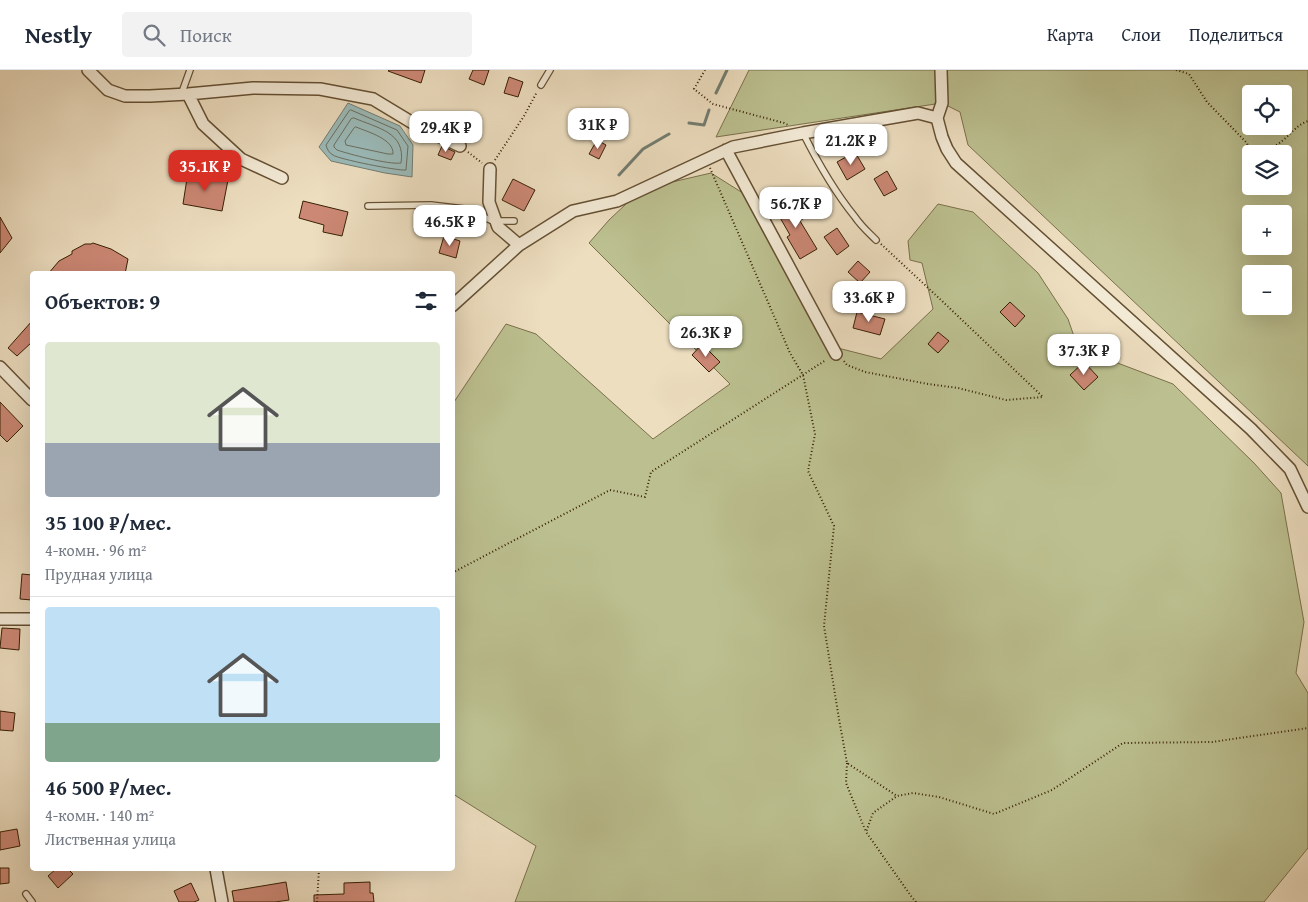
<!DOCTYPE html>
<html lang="ru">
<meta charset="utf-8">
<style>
:root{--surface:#fff;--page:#f2f2f3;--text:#1f2937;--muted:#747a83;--line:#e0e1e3;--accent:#d93025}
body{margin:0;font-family:"Gentium Book Plus",serif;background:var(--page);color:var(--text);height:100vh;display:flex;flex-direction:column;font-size:19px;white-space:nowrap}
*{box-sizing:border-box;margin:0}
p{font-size:16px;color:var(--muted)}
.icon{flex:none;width:28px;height:28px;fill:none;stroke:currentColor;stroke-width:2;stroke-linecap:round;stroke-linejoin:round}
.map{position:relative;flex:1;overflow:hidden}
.details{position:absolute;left:30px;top:201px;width:425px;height:600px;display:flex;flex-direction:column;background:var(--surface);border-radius:5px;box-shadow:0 5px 20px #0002}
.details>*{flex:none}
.fabs{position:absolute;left:1242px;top:15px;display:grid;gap:10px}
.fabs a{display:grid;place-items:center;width:50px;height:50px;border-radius:5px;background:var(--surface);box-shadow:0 5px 20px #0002;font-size:25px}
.price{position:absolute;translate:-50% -42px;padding:0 11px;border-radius:10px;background:#fff;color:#222;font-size:16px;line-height:32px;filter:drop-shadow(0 1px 2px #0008)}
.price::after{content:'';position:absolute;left:50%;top:30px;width:15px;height:11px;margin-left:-8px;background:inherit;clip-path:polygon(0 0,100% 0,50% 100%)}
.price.selected{background:var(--accent);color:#fff}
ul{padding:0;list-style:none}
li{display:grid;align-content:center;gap:10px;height:265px;padding:0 15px}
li+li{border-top:1px solid var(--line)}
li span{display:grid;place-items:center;height:155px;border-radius:5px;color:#555}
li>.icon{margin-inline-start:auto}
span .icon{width:90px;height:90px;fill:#fffc;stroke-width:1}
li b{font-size:21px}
h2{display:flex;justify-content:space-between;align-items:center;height:60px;padding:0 15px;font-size:21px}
header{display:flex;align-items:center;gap:30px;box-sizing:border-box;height:70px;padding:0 25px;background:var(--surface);border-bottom:1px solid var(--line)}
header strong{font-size:24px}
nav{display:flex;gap:28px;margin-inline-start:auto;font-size:18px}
.search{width:350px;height:45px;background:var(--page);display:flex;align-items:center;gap:12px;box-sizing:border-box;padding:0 18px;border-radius:5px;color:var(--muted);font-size:19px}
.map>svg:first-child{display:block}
.green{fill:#bcc090;stroke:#7a704a;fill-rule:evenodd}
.water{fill:#9bbbba;stroke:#737d71}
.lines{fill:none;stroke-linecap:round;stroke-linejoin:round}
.shore{stroke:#6a6e5f;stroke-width:1}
.stream{stroke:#737d71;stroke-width:3}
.building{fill:#cc8875;stroke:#382004}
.service-casing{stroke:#655033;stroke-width:8}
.minor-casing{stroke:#655033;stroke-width:14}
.path{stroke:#382004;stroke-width:2;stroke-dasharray:1 2.5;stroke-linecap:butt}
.service{stroke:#f3ead6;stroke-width:5.5}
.minor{stroke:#f3ead6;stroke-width:11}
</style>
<header>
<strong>Nestly</strong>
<div class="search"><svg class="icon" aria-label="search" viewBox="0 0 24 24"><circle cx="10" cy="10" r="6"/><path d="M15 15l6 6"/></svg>Поиск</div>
<nav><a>Карта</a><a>Слои</a><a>Поделиться</a></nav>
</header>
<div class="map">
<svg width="1308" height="832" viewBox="0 0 1308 832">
<rect width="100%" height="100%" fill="#eddec0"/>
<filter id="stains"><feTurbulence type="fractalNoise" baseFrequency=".004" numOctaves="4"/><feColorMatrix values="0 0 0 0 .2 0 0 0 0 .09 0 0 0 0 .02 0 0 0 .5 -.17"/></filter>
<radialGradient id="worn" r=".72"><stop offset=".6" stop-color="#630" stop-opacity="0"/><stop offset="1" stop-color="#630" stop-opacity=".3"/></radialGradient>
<!-- green -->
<path class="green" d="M749,0H1308V396L968,75L960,42L942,33L716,67ZM1251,24H1284V56H1251ZM1251,84H1284V116H1251ZM1251,144H1284V176H1251ZM1251,204H1284V236H1251Z
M711,103L746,125L826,275L881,289L933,239L922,193L910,190L908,171L938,134L973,142L1038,203L1068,249L1078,278L1173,314L1254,393L1281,423L1304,552L1296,603L1308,623V778L1264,832H515L536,776L453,724L452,335L506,254L536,264L653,369L730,314L589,173L609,150L642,119Z"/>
<!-- water -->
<path class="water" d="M348,33L400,56L413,75L412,107L385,103L331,91L319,77Z"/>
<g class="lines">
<!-- shore -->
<path class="shore" d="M351,40L397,60L408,76L406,100C398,101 338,89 333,85C329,83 327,79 326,75L349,41Z
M354,48C377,58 406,62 401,93C389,95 349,84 337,80L334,77V75L351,49Z
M356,57C368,62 394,69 393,84H388L346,75L345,71L354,58Z"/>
<!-- stream -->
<path class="stream" d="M716,23L727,0
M689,53L704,55L709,40
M619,105L643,79L669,64"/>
</g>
<!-- building -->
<path class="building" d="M389,0H425L421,13L388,1Z
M473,0H489L484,15L469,9Z
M509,7L523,12L518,27L504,23Z
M597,70L606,75L599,89L589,84Z
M442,76L455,82L451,90L438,85Z
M855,82L865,99L847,110L837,92Z
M887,101L897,119L884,126L874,109Z
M188,102L228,110L222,141L183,134Z
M513,109L535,120L524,141L502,130Z
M792,129L804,148L800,151L817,179L800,189L787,167L790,165L775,139Z
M303,131L348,142L342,166L323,162L324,155L299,148Z
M0,147L12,168L0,183Z
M837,158L849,176L837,185L824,167Z
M444,166L460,171L456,188L439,183Z
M93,173L111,179L128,189L125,204H94L90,203L89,204H48L59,191L72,184V181L85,174H91Z
M858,191L870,202L860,213L848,202Z
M1010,232L1025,246L1015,257L1000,242Z
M857,242L885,249L880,265L853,258Z
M32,251V272L17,286L8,278Z
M938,262L949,271L938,283L928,274Z
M702,274L720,292L709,302L692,285Z
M1084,292L1098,307L1084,320L1070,305Z
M0,332L23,356L7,372L0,365Z
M22,504L32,505V530L20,529Z
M2,558L20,559L19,580L0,578Z
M0,641L15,643L13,661L0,660Z
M17,759L20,776L0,780V762Z
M0,798H9V813L0,814Z
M56,799H68L73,804L58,818L48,806Z
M286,812L289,830L275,832H234L232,821Z
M370,812V823H373L374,832H314V825L344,824V813Z
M191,813L199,830L194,832H179L174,821Z"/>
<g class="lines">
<!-- service casing -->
<g class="service-casing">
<path id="service" d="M541,15L550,0
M181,25L190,0
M803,63C818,93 834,121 855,147C861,156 869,163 876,170
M368,136L431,135L464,139L493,151H514
M26,824L32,832"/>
</g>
<!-- minor casing -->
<g class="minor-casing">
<path id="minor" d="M88,0L108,20L125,26H150L188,24L253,18L320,19L373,29L421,58L460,76
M941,0L942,33L937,48L942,67L947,79L956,93L1251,359L1290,399L1308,437
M188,24L203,54L241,89L282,108
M726,80L836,284
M490,99L489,132L498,157L519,175
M452,236L519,175L573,141L617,131L733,77L803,63L918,43L937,48
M0,297L32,330
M0,549H32
M216,799L222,832"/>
</g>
<!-- path -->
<path class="path" d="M705,0L694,19L713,34L784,53L788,55
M1176,0L1189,4L1207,32L1247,73L1251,88
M1249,77C1254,78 1263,80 1269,78C1285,74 1293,56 1308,51
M468,82L482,93
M495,90L524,46L537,22
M710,98L790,283L803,305L815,364L808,401L834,456L824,556L839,649L847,693L897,726
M1260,116L1262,120
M881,174L941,230L1043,327
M844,291L847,295L865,302L928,314L958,318L1006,330L1043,327
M452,503L610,420L645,427L651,402L826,290
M847,693L846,713L866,762
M317,832L319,799
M916,832L911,826L866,762L873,743L897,726L913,723L939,727L994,744L1052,720L1123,673L1212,672L1308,658"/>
<!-- service -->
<use href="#service" class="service"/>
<!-- minor -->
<use href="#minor" class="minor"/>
</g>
<rect width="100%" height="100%" filter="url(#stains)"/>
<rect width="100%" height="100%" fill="url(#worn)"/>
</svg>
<div class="fabs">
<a><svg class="icon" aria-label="locate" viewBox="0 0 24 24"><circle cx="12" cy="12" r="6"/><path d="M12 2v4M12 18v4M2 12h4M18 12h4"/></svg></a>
<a><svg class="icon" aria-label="layers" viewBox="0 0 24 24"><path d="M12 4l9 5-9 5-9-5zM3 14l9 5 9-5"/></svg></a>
<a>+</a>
<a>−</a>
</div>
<b class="price" style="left:598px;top:80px">31K ₽</b>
<b class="price" style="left:446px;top:83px">29.4K ₽</b>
<b class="price" style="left:851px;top:96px">21.2K ₽</b>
<b class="price selected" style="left:205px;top:122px">35.1K ₽</b>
<b class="price" style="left:796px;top:159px">56.7K ₽</b>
<b class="price" style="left:450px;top:177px">46.5K ₽</b>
<b class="price" style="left:869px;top:253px">33.6K ₽</b>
<b class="price" style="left:706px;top:288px">26.3K ₽</b>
<b class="price" style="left:1084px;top:306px">37.3K ₽</b>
<section class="details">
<h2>Объектов: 9<svg class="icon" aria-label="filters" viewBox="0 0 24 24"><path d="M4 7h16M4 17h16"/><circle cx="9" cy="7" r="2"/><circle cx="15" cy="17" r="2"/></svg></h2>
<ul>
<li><span style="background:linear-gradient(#dfe7d0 65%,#9aa5b1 0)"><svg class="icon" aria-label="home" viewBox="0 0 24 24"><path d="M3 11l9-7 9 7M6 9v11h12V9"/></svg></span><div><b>35 100 ₽/мес.</b><p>4-комн. · 96 m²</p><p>Прудная улица</p></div></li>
<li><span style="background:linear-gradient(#bfe0f5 75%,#7fa58c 0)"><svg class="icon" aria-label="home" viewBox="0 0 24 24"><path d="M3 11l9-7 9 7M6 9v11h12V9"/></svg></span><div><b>46 500 ₽/мес.</b><p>4-комн. · 140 m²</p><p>Лиственная улица</p></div></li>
</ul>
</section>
</div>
